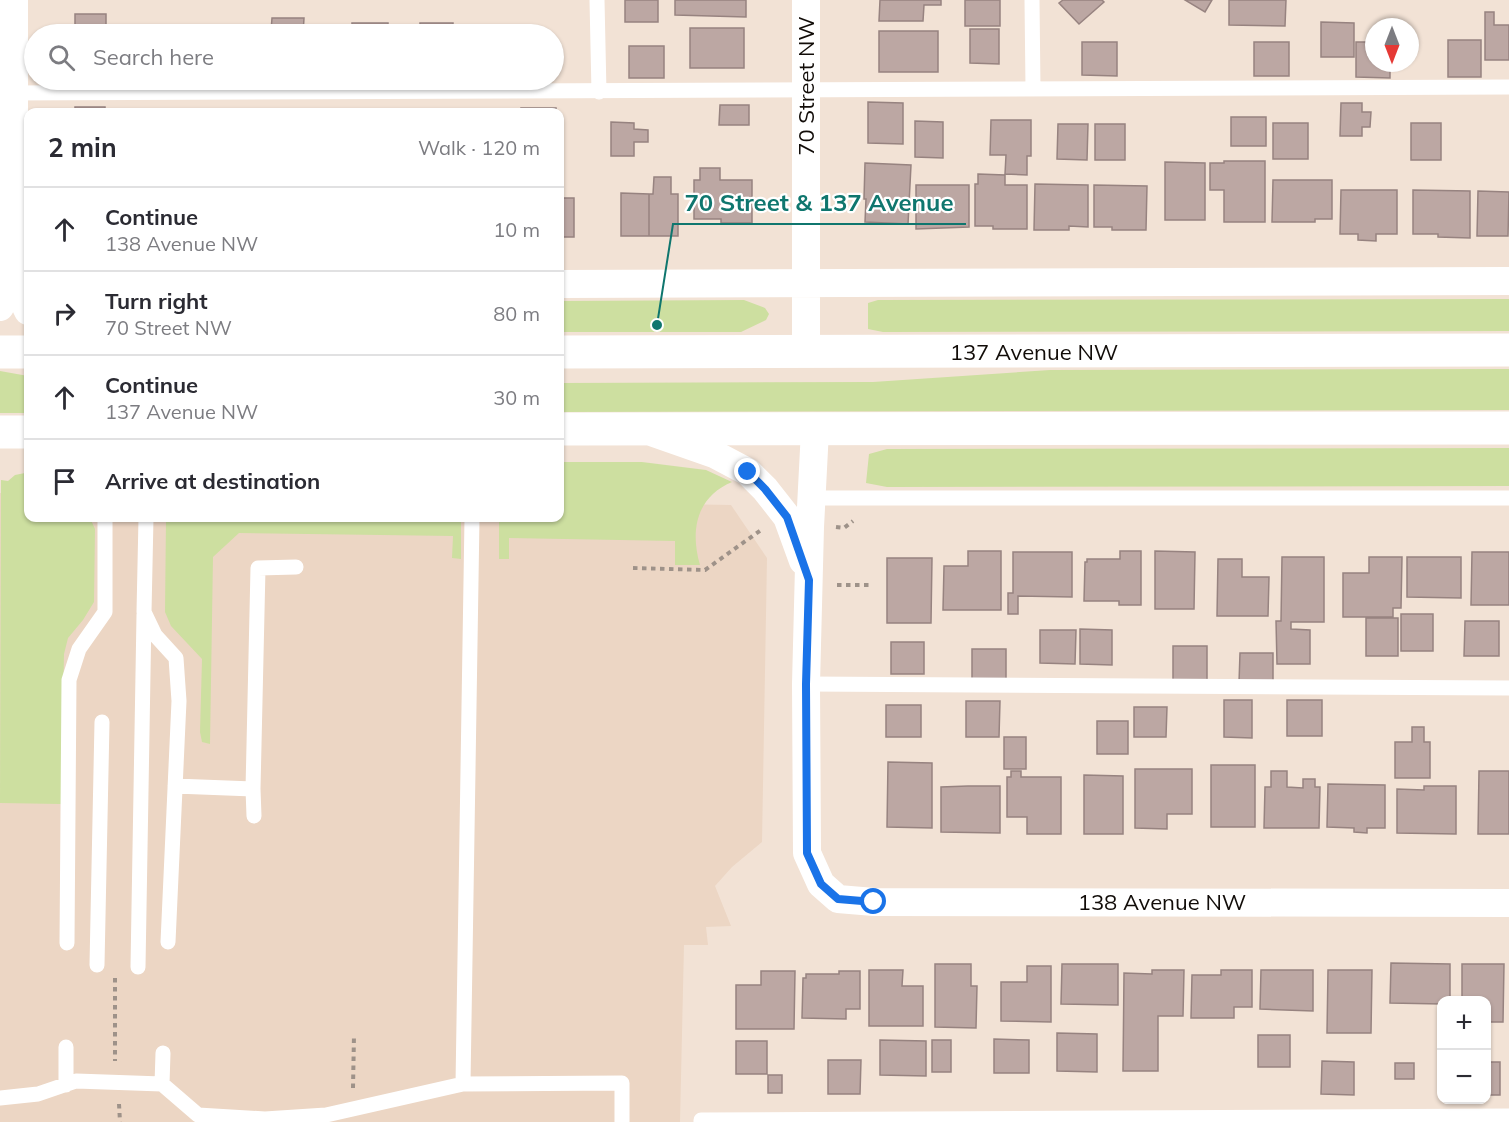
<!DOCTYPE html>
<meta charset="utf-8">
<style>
body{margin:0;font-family:Mulish,sans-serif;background:#f2f2f3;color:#2b2b33}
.controls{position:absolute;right:18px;bottom:18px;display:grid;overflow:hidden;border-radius:12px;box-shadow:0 2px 4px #0004}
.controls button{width:54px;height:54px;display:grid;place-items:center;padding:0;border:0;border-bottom:2px solid #e1e1e2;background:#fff;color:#2b2b33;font:30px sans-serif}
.compass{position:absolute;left:1365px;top:18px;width:54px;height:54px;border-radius:50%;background:#fff;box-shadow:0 2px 4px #0004;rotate:180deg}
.stop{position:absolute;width:18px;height:18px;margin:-14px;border:4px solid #1a73e8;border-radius:50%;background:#fff}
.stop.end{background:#1a73e8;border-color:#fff;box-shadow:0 2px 6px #0008}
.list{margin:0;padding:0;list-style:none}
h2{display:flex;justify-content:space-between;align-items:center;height:78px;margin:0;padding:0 24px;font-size:26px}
h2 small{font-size:20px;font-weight:400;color:#7c7c81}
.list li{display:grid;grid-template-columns:39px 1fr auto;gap:18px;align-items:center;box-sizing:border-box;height:84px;padding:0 24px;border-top:2px solid #e1e1e2}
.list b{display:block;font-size:22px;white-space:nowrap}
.list p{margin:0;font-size:20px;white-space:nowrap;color:#7c7c81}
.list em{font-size:20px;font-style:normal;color:#7c7c81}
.icon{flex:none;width:33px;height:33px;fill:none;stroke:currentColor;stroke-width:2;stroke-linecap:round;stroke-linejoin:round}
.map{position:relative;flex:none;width:1509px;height:1122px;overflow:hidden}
.search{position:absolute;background:#fff;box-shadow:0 2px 4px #0004;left:24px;top:24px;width:540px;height:66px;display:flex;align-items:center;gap:15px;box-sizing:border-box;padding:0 21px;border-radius:33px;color:#7c7c81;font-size:22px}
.panel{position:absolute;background:#fff;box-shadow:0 2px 4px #0004;left:24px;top:108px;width:540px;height:414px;border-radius:12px}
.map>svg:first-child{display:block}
.built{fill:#ecd6c4}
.green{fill:#cddfa0}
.building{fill:#bca7a3;stroke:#978380;stroke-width:1.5}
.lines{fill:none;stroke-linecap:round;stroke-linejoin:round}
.path{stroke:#9e9289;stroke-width:4;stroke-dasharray:4.5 4.5;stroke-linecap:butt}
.lane{stroke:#fff;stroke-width:15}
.street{stroke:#fff;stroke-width:28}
.secondary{stroke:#fff;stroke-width:33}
.route{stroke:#1a73e8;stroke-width:8}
.labels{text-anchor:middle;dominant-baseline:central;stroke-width:4.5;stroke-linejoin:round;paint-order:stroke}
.street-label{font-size:22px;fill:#110c08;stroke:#fff}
.leader{fill:none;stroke:#0f766e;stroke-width:2}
.callout-dot{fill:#0f766e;stroke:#fff;stroke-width:2}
.callout-label{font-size:24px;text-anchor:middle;font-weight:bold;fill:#0f766e;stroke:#fff;stroke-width:4.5;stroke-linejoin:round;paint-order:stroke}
</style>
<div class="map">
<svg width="1509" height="1122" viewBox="0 0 1509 1122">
<rect width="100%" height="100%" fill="#f2e2d5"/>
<path class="built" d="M0,493L28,494V518H560V502L731,505L767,558L762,842L732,867L715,886L731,926L706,927L708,945H684L680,1122H0Z"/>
<path class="green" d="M1509,299V331L883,332L868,329V303L878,300Z
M744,300L765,308L769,314L766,320L741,332H560V301Z
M1509,369V410L560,412V383L873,382L1050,370Z
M0,371L28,376V413H0Z
M1509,448V486L887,487L866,483L869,454L887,449Z
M560,462H642L706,470L732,482C696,497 690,531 700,565H675V541L509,538V559H499V518H560Z
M25,473L28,474V518H90L95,529L94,602L83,620L68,638L64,654L61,804L0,803L1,480L8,481L15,475Z
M166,518H461V559L452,558L453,536L239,533L213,557L210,744L202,742L200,732L202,659L171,626L165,612Z"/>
<path class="building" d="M625,0H658V22H625Z
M675,0H746V17L675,15Z
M880,0H941V5H924L923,21H879Z
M965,0H1000V26H965Z
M1063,0H1102L1104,2L1079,24L1059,3Z
M1185,0H1212L1205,12Z
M1229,0H1286L1285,26L1229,25Z
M1485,12H1494V25H1509V60H1485Z
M75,14H106V34H75Z
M272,18H304L303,34H263V31H271Z
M1321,22L1354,23V57H1321Z
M352,23H388V34H352Z
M420,23H453V34H420Z
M457,27H479V34H457Z
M690,28H744V68H690Z
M970,29H999V64L970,63Z
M879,31H938V72H879Z
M1448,40H1481V77H1448Z
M1082,42H1117V76L1082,75Z
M1254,42H1289V76H1254Z
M1356,42H1374V63H1390V78L1356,77Z
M629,46H664V78H629Z
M868,102L903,103V144L868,143Z
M1341,103H1362V112H1371L1370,127H1362V136H1340Z
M720,105H749V125H719Z
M75,107H105V112H75Z
M521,108H556V112H521Z
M1231,117H1266V146H1231Z
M991,120H1031V156H1027V175L1005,174L1006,155H990Z
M915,121L943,122V158L915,157Z
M611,122L634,123V129L648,130V142H634V156H611Z
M1273,123H1308V159H1273Z
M1411,123H1441V160H1411Z
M1058,124H1088L1087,160L1057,159Z
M1095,124H1125V160H1095Z
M1224,161H1265V222H1224V190H1210V163H1224Z
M1165,162L1205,163V220H1165Z
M865,163L911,165L908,224L865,222L866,199H864Z
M700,168H720V180H752V223H721V219H694V180H700Z
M978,174L1005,175V185H1027V229H993V226H975V184H978Z
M654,177H671V194H678V236H649V194H653Z
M1273,180H1332V219H1315V222H1272Z
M1035,184L1088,185V227L1069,226V230H1034Z
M916,185H969V227L916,229Z
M1094,185L1147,186L1146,230H1112V227H1094Z
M1341,190H1397V234H1376V241L1358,240V234H1340Z
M1413,190L1470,191V238L1438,237V234H1413Z
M1478,191L1509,192L1508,236H1477Z
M621,193L649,194V236H621Z
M560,198H574V237H560Z
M968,551H1001V610H943L944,566H968Z
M1120,551H1141V605H1119V601H1084L1085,562H1087V559H1120Z
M1155,551L1195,552L1194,609H1155Z
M1013,552H1072V597L1018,596V614H1008V593H1013Z
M1472,552H1509V605H1471Z
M1282,557H1324V622H1291V629L1310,630V664H1277L1276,621H1281Z
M1369,557H1402L1401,608H1393V617H1343V573H1369Z
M1407,557H1461V598L1407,597Z
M887,558H932L931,623H887Z
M1218,559H1242V577H1269L1268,616H1217Z
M1401,614H1433V651H1401Z
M1366,618H1398V656H1366Z
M1465,621H1499V656H1464Z
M1080,629L1112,630V665L1080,664Z
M1040,630H1076L1075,664L1040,663Z
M891,642H924V674H891Z
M1173,646H1207V682H1173Z
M972,649H1006V683H972Z
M1240,653H1273V683H1239Z
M1224,700H1252V738L1224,737Z
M1287,700H1322V736H1287Z
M966,701H1000L999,737H966Z
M886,705H921V737H886Z
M1134,707H1167L1166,737H1134Z
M1097,721H1128V754H1097Z
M1412,727H1424V742H1430V778H1395V742H1412Z
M1004,737H1026V769H1004Z
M888,762L932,763V828L887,827Z
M1211,765H1255V827H1211Z
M1135,769H1192V814H1167V829L1135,828Z
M1011,771H1021V777H1061V834H1027V817H1007V777H1011Z
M1271,771H1287V787L1303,788V779H1315V787H1320L1319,828H1264L1265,787H1271Z
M1479,771H1509V834H1478Z
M1084,775L1123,776V834H1084Z
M1328,784L1385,785V828H1367V833L1354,832V828L1327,827Z
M968,786H1000V833L941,832V787Z
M1424,786H1456V834L1397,833V789L1424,790Z
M1391,963L1450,964V1000H1442V1004L1390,1003Z
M935,964H971V986H977L976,1028L935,1027Z
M1062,964H1118V1005L1061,1004Z
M1462,964H1504L1503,1022H1486V1000H1462Z
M1027,966H1051V1022L1001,1021V982H1027Z
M869,970H903L902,986H923V1026H869Z
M1152,970H1184L1183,1016H1158V1071H1123L1124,973L1152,974Z
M1221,970H1252V1007H1234V1018H1191L1192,975H1221Z
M1261,970H1313V1011L1260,1009Z
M1328,970H1372L1371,1033H1327Z
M761,971H795L794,1029H736V985H761Z
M839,971H860V1009H846V1019L802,1018L803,978H806V974H839Z
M1057,1033L1097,1034V1072L1057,1071Z
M1258,1035H1290V1067H1258Z
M994,1039L1029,1040V1073H994Z
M880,1040L926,1041V1076L880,1075Z
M932,1040H951V1072H932Z
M736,1041H767V1074H736Z
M828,1060H861L860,1094H828Z
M1322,1061L1354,1062V1095L1321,1094Z
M1486,1062H1500V1095H1486Z
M1395,1063H1414V1079H1395Z
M768,1075H782V1093H768Z"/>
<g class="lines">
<path class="path" d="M836,527L844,528L853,521
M633,568L705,570L761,530
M837,585H869
M115,978V1061
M353,1088L354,1035
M119,1104L120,1122"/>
<path class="lane" d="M597,0L599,92
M1032,0L1033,88
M9,93L1509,87
M812,498H1509
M146,518L144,612L155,635L176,658L179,701L168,942
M806,684L1509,688
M175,786L253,789L258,568L296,567
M253,789L254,816
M67,943L69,680L79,649L105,612V518
M97,965L102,722
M138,967L144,615
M162,1084L163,1053
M463,1084L622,1083V1122
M66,1085V1047
M0,1098L38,1094L76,1081L162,1084L198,1115L265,1119L326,1115L463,1084L472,518
M701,1122V1120L1509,1116"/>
<path class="street" d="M14,0V282L28,311
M806,0V352
M560,284L1509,281
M0,307L14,282
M815,430L810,527L806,684L807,853L821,884L838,899L874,902L1509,903
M654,433L714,454L748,472L765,489L787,517L803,561"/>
<path class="secondary" d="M0,352H28
M560,352L1509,350
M560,429L1509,428
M0,432H28"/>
</g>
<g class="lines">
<path class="route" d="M748,472L765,489L787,517L809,580L806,684L807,853L821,884L838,899L874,902"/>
</g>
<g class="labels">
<g class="street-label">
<text transform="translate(806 86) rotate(-90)">70 Street NW</text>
<text x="1034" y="352">137 Avenue NW</text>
<text x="1162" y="902">138 Avenue NW</text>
</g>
</g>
<path class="leader" d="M657 325L673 224H966"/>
<circle class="callout-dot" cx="657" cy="325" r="6"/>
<g class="callout-label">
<text x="819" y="211">70 Street &amp; 137 Avenue</text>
</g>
</svg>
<div class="controls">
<button>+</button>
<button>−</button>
</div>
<svg class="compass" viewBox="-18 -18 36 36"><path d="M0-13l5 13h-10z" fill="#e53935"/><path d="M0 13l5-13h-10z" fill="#7c7c81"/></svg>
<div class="stop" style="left:874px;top:902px"></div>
<div class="stop end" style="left:748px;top:472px"></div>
<div class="search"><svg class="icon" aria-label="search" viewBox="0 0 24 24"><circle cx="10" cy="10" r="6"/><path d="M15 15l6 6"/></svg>Search here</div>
<section class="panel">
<h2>2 min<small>Walk · 120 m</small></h2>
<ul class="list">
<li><svg class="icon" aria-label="ahead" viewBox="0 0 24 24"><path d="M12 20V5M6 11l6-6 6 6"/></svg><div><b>Continue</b><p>138 Avenue NW</p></div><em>10 m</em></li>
<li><svg class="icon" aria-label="right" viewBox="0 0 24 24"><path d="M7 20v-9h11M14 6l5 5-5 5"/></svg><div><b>Turn right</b><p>70 Street NW</p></div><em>80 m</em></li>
<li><svg class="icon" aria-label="ahead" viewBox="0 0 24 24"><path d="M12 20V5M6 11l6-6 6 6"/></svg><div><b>Continue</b><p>137 Avenue NW</p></div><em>30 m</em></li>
<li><svg class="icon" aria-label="arrive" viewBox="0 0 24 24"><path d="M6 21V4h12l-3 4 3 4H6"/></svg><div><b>Arrive at destination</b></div></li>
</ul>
</section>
</div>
